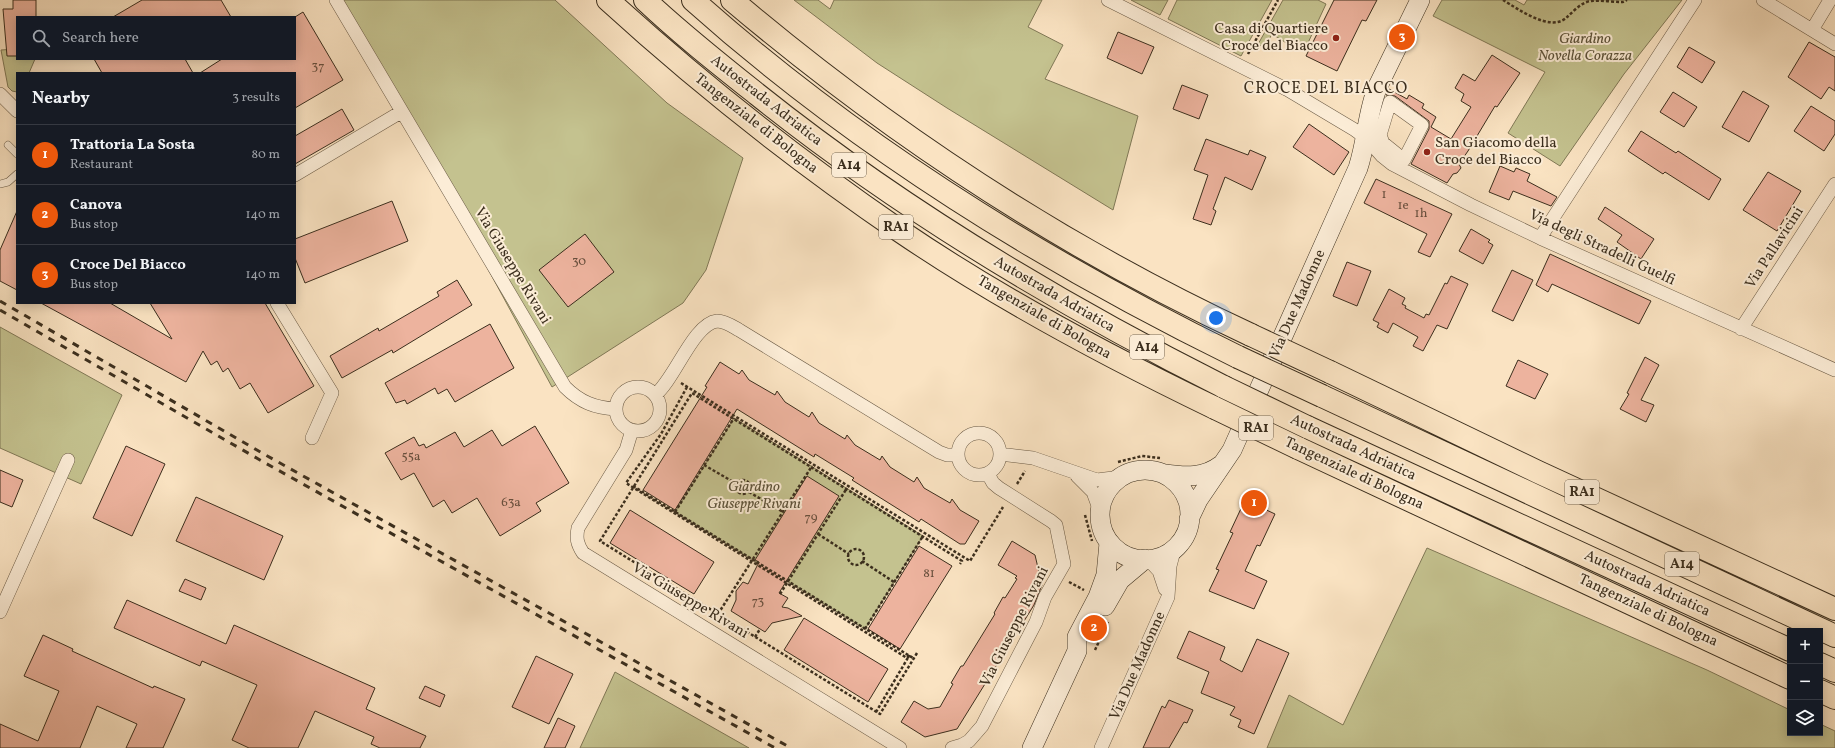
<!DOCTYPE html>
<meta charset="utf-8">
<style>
body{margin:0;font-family:Vollkorn,serif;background:#20242c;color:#f1f3f6}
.controls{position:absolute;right:12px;bottom:12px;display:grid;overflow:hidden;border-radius:0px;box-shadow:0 2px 10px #0003}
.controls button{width:36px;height:36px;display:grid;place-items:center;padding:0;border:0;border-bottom:1px solid #363941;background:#171b24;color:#f1f3f6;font:20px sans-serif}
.you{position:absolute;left:1216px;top:318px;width:14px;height:14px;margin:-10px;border:3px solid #fff;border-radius:50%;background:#1a73e8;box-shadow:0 0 0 6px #1a73e833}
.badge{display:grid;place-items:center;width:26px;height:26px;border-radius:50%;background:#ea580c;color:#fff;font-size:13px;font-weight:700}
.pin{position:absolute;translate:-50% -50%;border:2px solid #fff;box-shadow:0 1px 4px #0006}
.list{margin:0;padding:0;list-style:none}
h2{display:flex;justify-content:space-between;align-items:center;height:52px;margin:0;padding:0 16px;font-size:17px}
h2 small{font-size:13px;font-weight:400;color:#9ea1a6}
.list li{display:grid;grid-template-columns:26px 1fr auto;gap:12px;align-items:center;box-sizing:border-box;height:60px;padding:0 16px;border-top:1px solid #363941}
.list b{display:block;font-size:15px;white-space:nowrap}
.list p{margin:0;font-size:13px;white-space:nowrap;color:#9ea1a6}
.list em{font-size:13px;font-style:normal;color:#9ea1a6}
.icon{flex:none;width:22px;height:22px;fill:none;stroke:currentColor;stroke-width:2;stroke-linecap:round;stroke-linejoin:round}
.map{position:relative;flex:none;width:1835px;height:748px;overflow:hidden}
.search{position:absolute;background:#171b24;box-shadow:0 2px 10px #0003;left:16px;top:16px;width:280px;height:44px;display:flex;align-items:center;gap:10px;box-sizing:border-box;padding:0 14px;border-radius:0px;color:#9ea1a6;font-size:15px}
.panel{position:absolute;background:#171b24;box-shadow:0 2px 10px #0003;left:16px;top:72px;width:280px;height:232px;border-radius:0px}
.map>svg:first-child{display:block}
.green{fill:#c4c28f;stroke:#807856}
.building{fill:#edb39e;stroke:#3b2e1d}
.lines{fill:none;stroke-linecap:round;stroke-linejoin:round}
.lane-casing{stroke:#6b5b46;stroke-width:8}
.street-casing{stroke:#6b5b46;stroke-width:14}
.secondary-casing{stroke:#3b2e1d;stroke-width:20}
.highway-casing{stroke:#3b2e1d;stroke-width:24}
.path{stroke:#3b2e1d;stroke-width:2.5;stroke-dasharray:3 2;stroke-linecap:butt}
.lane{stroke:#fcedd7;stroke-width:7}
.street{stroke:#fcedd7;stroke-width:13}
.secondary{stroke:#fcedd7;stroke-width:19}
.highway{stroke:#fae3c2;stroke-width:22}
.rail{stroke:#3b2e1d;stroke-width:3;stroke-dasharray:7 7;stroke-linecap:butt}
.highway-bridge-casing{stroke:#3b2e1d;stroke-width:24;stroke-linecap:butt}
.highway-bridge{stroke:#fae3c2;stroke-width:22}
.poi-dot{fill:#8f2418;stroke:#fcedd7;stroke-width:1.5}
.labels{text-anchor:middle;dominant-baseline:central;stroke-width:4;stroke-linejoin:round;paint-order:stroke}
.number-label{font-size:13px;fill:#684f3d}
.shield{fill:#fcedd7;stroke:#756755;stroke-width:1}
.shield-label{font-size:14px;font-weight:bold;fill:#3b2e1d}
.poi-label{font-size:15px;fill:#3b2e1d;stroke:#fcedd7;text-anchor:end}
.park-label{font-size:15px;font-style:italic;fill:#5d533a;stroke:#fcedd7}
.street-label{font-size:15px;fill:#3b2e1d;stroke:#fcedd7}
.neighbourhood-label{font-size:16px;letter-spacing:1px;fill:#3b2e1d;stroke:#fcedd7}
</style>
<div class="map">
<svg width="1835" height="748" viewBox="0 0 1835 748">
<rect width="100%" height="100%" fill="#fae3c2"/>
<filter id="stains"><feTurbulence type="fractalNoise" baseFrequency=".005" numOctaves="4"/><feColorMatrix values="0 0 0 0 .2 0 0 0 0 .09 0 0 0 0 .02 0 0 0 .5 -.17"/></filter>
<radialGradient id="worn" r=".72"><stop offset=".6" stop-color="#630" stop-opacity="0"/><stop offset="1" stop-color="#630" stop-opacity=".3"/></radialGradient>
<path class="green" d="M342,0H555L667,103L743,158L706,270L683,303L552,387Z
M794,0H818L830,9L834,0H1042L1028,27L1063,45L1045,79L1138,116L1113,210L947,108L877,63Z
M1131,0H1168L1160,15Z
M1177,0H1272L1241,56L1168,19Z
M1283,0H1318L1326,4L1307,45L1293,47L1272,34L1266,45L1257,46Z
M1442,0H1515L1524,5L1527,0H1682L1624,74L1560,166L1508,133L1545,72L1433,16Z
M17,49V59H35L29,73H17V92L12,91L8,87L1,50Z
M0,327L122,395L81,484L0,448Z
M734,418L923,536L865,629L675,512Z
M1427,548L1707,670L1790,710V733H1820V724L1835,731V748H1267L1289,695L1343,725Z
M615,672L749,748H580Z"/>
<path class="building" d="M13,0H36V17H17V56H7L3,9H13Z
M142,0H221L231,17H113Z
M1334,0H1377L1366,21L1362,20L1337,71L1306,56Z
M303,12L343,80L295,108V73H200L222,59H295V17Z
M1118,32L1154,47L1142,74L1107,58Z
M1809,42L1835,57V91L1829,87L1821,99L1788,77Z
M1689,47L1715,62L1702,83L1677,67Z
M1492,55L1520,73L1497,107L1495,106L1468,151L1459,164L1461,168L1457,173L1453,174L1447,183L1411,164L1429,129V121L1395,96L1386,95L1389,89L1407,99L1409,95L1424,104L1422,108L1436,117L1431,127L1451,139L1471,107L1461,101L1464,94L1455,88L1463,74L1475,81Z
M94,59H185L193,73H102Z
M1182,85L1208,95L1199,119L1173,109Z
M1743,91L1769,106L1749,142L1722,127Z
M1673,92L1697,107L1684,127L1660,112Z
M1811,106L1835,121V134L1824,151L1794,131Z
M342,109L354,130L295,164V136Z
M1309,124L1349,152L1334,175L1293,147Z
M1641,131L1676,153L1678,151L1721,179L1709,200L1665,172L1663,174L1628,151Z
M1206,139L1248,155L1250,150L1266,157L1252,190L1225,177L1213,209L1216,211L1211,225L1193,219L1208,175L1194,170Z
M1500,166L1514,172L1516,168L1530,174L1527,181L1557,197L1551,206L1513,191L1509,200L1489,192Z
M1768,172L1801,191L1777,231L1743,210Z
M1376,179L1452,214L1430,257L1418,252L1427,234L1364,203Z
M392,201L408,241L305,283L295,258V239Z
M1605,207L1654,239L1641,259L1617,242L1622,235L1598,219Z
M17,211V290L0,281V250Z
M1471,229L1490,240L1488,242L1493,245L1483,264L1459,251Z
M585,234L614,272L568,307L539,270Z
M1550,254L1651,301L1639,324L1552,284L1548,292L1536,285Z
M1347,262L1371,271L1357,306L1333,296Z
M1512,270L1533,280L1513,321L1492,311Z
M1451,276L1468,284L1447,329L1437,325L1423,351L1413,346L1418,337L1393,323L1388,333L1377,327L1379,323L1373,320L1389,289L1405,298L1402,304L1406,306L1405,308L1424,318L1426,314L1429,315L1445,283L1447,284Z
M457,280L472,305L393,353L392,350L342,378L330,356L378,328L379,331L439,296L437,292Z
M41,303H110L172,339L150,303H265L314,386L268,413L250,383L240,389L228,368L223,372L217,361L211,365L203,351L186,382Z
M490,324L514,368L455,402L447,389L438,394L435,388L407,404L405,400L396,403L385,383Z
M1645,357L1659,365L1641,400L1654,405L1646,422L1620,409L1629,394L1627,393Z
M1518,360L1548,374L1535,399L1506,386Z
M720,362L739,374L742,370L749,380L775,395L777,391L785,402L809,417L812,412L819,423L845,439L847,435L855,445L880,460L882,456L890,467L914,482L917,477L924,488L950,503L952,499L960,510L979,521L965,544H960L921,519L919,522L852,480L854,478L815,454L814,457L737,409L675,510L643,490L707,387L705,386Z
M535,426L569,483L536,503L541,511L500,536L477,498L452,513L444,500L433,507L414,473L401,480L385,453L414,437L419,446L424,444L426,448L455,432L464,447L492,430L502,446Z
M126,446L165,464L132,536L93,518Z
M0,470L23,480L12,507L0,502Z
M807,476L839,496L779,593L788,598L782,607L788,608L802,616L772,623L765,632L731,611L736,600V591L743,582L748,584L759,562L755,560Z
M196,497L283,536L264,580L176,541Z
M1245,500L1275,514L1260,546L1257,545L1245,571L1267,581L1254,609L1209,591L1219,570L1216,569L1233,533L1230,532Z
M630,510L714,562L694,594L610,543Z
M1012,541L1035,555L1042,585L1034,605L957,729L925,737L901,722L914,701L928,709L940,707L953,684L951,683L961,666H963L995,614L994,613L1003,597L1005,598L1017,579L1015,578L1017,576L998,565Z
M919,546L952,566L900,649L868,629Z
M185,579L206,588L201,600L179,591Z
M127,600L226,644L234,625L375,688L366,709L426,736L420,748H380L371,744L374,737L315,711L298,748H249L232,740L257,685L202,661L200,666L114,628Z
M804,618L888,669L868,702L784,650Z
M1189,631L1225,647L1220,660L1242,672L1257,639L1289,653L1254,734L1238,727L1241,720L1230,715L1235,707L1201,693L1209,672L1177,658Z
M43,635L73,649L72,651L153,688L154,686L185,699L163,748H126L137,724L97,706L80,748H0V724L38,741L59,691L24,676Z
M536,656L573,674L549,724L512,707Z
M425,686L445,695L440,707L419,698Z
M1169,700L1193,710L1187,723L1184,722L1169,748H1143L1162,706L1165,708Z
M558,718L575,726L565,748H544Z"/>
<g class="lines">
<g class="lane-casing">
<path id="lane" d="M8,145L17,154
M0,184L8,182L17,174"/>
</g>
<g class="street-casing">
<path id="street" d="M336,0L565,387C580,402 595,408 616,409
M1108,0L1288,90L1355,130L1366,138L1382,156L1392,164L1471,205L1540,238L1835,370
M1763,0L1812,30
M1830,0L1812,30L1835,44
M0,94L17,111
M1390,102L1422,125L1404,160L1383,143L1380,135Z
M295,175L401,112
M1540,238L1695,0
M277,303L332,393L312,438
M1741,329L1835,184
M616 409a22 22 0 1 1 44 0a22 22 0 1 1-44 0Z
M655,395C675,379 693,324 717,321C725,321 732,326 739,330L939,452L947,455H957
M632,430L626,450L578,528C576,538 577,544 583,553L900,748
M958 454a21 21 0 1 1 42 0a21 21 0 1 1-42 0Z
M1000,454L1033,458L1097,480L1121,477
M1077,476L1093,492L1100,511
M1148,559L1159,571L1165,589
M0,612L68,460
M952,748L962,745L969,741L982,726L1036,622L1045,597L1064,564L1056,525L1051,521L999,488L993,483L988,474
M1101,748L1168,597L1170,566L1175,547"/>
</g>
<g class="secondary-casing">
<path id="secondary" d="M1100 515a45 45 0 1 1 90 0a45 45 0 1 1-90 0Z
M1165,474C1186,477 1204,478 1221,465
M1189,519L1198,500L1232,450L1358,168C1367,141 1367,112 1378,86L1420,0
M1105,606L1120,580L1145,559
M1032,748L1077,651V637L1098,597L1106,575L1109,543"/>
</g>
<g class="highway-casing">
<path id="highway" d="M608,0C700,84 798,161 900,231C1000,299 1107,356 1215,408
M645,0C681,34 719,64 758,95C902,210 1059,304 1224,387
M693,0C855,145 1044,262 1238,357
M732,0C889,133 1064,248 1251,335
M1330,372L1538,472L1835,609
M1322,396L1835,636
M1307,427L1790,650
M1298,448L1790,678
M1820,664L1835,671
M1820,691L1835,698"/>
</g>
<path class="path" d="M1503,0C1518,9 1550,32 1566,18C1573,12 1581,2 1591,1C1601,0 1613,2 1623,2L1627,0
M1248,54L1278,0
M681,383L970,561L1003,507
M687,387L661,434L626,483L907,658L909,656L876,712
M1118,462L1142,456L1160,458
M704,465L737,484
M736 487a7 7 0 1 1 14 0a7 7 0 1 1-14 0Z
M1017,484L1025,471
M633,486L913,658
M749,492L783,512
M675,512L734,418
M1085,515L1092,541
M818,534L849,554
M848 557a8 8 0 1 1 16 0a8 8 0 1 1-16 0Z
M862,561L894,582
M1069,582L1084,590
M780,594L847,488
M718,614L812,466
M865,629L923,536
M755,637L760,629
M1095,650L1108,622
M917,653L880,714L600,541L692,393L962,561L960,564"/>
<use href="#lane" class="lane"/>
<use href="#street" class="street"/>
<use href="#secondary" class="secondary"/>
<use href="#highway" class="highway"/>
<path class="rail" d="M0,301L262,453L791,748
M0,310L260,460L775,748"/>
<g class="highway-bridge-casing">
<path id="highway-bridge" d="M1251,335L1330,372
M1238,357L1322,396
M1224,387L1307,427
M1215,408L1298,448"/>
</g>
<use href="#highway-bridge" class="highway-bridge"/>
</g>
<g class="poi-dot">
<circle cx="1336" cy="38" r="4"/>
<circle cx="1427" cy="152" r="4"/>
</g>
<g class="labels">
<g class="number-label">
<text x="318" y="67">37</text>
<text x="1384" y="195">1</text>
<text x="1403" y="206">1e</text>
<text x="1421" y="214">1h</text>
<text x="579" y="262">30</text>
<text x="411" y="457">55a</text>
<text x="511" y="503">63a</text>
<text x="811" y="518">79</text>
<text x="929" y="574">81</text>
<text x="758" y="602">73</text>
</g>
<g class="shield">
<rect x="832" y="153" width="34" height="24" rx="3"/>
<rect x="879" y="215" width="34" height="24" rx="3"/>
<rect x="1130" y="335" width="34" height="24" rx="3"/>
<rect x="1239" y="416" width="34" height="24" rx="3"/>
<rect x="1565" y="480" width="34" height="24" rx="3"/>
<rect x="1665" y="552" width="34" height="24" rx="3"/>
</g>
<g class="shield-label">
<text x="849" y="165">A14</text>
<text x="896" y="227">RA1</text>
<text x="1147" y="347">A14</text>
<text x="1256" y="428">RA1</text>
<text x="1582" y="492">RA1</text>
<text x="1682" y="564">A14</text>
</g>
<g class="poi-label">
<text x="1328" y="29">Casa di Quartiere<tspan x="1328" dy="17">Croce del Biacco</tspan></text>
<text x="1435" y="143" text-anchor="start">San Giacomo della<tspan x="1435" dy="17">Croce del Biacco</tspan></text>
</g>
<g class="park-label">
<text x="1585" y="39">Giardino<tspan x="1585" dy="17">Novella Corazza</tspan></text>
<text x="754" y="487">Giardino<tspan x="754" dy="17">Giuseppe Rivani</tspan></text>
</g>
<g class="street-label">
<text transform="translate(766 101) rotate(38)">Autostrada Adriatica</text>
<text transform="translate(756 124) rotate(38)">Tangenziale di Bologna</text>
<text transform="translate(1602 248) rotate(25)">Via degli Stradelli Guelfi</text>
<text transform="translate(1775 248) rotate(-57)">Via Pallavicini</text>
<text transform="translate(512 266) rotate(59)">Via Giuseppe Rivani</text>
<text transform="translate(1054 295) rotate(30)">Autostrada Adriatica</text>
<text transform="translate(1298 304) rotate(-66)">Via Due Madonne</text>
<text transform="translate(1044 318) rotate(30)">Tangenziale di Bologna</text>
<text transform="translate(1353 448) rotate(25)">Autostrada Adriatica</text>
<text transform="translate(1354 474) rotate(25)">Tangenziale di Bologna</text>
<text transform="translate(1647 584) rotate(25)">Autostrada Adriatica</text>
<text transform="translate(690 601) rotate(31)">Via Giuseppe Rivani</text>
<text transform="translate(1648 611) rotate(25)">Tangenziale di Bologna</text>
<text transform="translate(1015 627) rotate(-63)">Via Giuseppe Rivani</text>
<text transform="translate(1138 666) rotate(-66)">Via Due Madonne</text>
</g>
<g class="neighbourhood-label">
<text x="1326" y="89">CROCE DEL BIACCO</text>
</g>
</g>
<rect width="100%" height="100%" filter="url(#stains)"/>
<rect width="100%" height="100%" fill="url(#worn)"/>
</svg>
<div class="controls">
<button>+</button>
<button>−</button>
<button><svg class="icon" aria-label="layers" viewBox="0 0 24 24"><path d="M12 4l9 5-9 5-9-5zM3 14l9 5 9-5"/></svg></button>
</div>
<div class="you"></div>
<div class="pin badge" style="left:1254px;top:503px">1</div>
<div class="pin badge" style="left:1094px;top:628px">2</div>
<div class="pin badge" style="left:1402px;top:37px">3</div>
<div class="search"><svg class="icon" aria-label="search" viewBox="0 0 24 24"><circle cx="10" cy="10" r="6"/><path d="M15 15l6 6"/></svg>Search here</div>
<section class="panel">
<h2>Nearby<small>3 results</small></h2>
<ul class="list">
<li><span class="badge">1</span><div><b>Trattoria La Sosta</b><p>Restaurant</p></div><em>80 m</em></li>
<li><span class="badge">2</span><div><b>Canova</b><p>Bus stop</p></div><em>140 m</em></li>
<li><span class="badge">3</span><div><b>Croce Del Biacco</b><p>Bus stop</p></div><em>140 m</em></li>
</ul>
</section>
</div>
